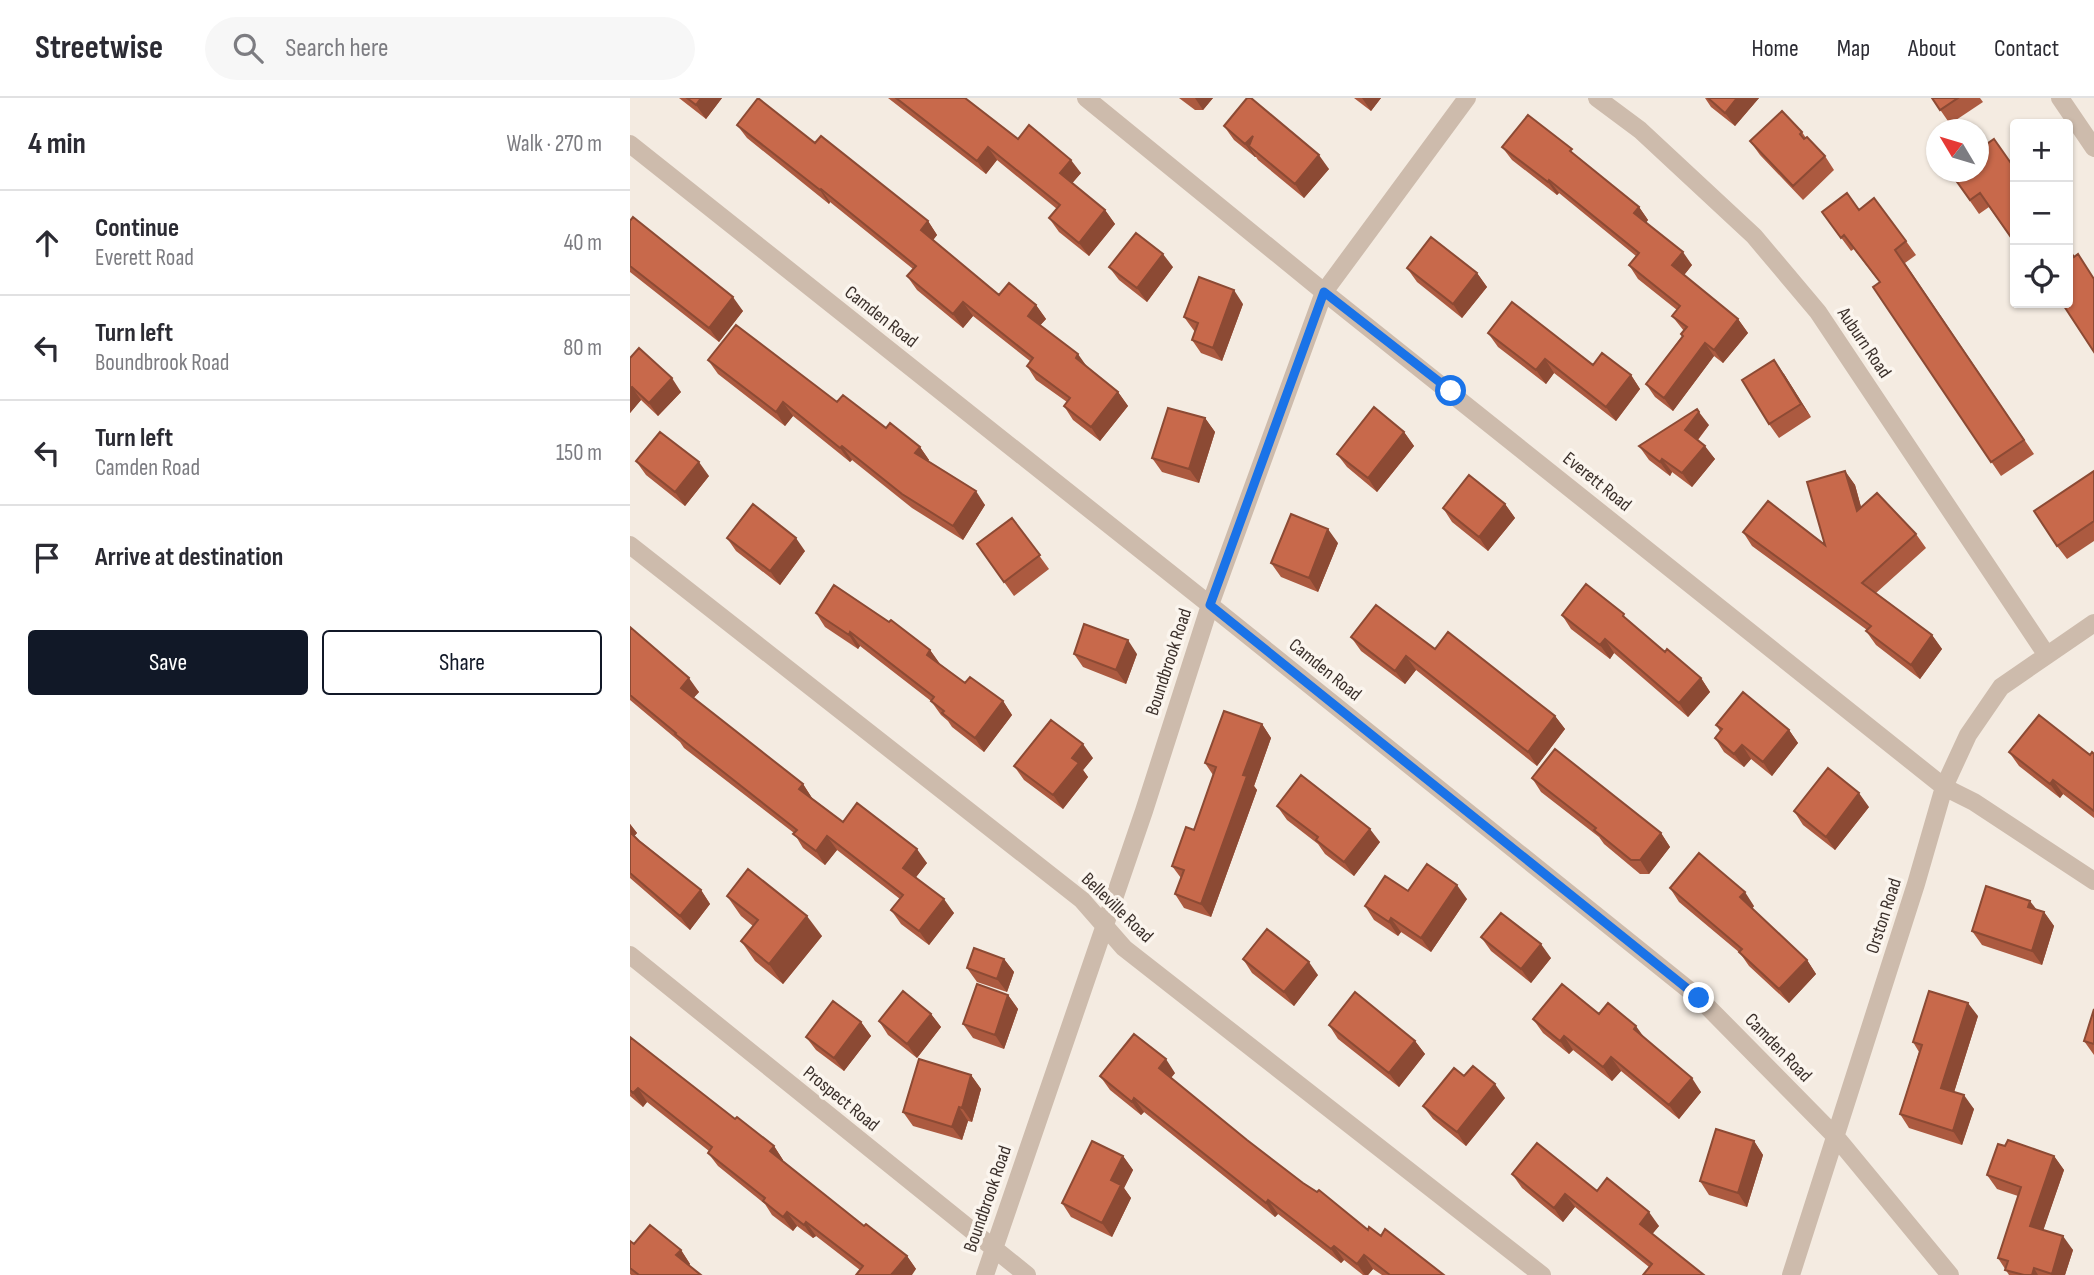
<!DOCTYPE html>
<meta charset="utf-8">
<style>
body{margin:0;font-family:"Sofia Sans Condensed",sans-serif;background:#f7f7f7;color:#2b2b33}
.controls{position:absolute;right:21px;top:21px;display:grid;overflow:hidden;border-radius:7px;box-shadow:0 2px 5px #0004}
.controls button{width:63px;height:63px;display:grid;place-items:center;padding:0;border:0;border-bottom:2px solid #e1e1e2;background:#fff;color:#2b2b33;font:35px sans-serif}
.compass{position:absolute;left:1296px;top:21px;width:63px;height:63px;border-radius:50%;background:#fff;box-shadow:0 2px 5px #0004;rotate:308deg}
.stop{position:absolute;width:21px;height:21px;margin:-16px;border:5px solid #1a73e8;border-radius:50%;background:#fff}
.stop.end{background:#1a73e8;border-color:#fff;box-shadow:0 2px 7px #0008}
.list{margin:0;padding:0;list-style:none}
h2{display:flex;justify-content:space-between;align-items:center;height:91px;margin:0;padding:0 28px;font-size:30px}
h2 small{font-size:23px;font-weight:400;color:#7c7c81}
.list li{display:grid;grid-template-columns:46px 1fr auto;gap:21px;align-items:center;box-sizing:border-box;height:105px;padding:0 28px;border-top:2px solid #e1e1e2}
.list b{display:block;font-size:26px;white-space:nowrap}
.list p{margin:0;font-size:23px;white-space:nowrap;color:#7c7c81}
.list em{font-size:23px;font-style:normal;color:#7c7c81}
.actions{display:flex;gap:14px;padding:21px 28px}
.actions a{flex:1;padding:16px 0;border:2px solid #111827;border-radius:7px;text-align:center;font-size:24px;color:#111827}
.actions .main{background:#111827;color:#fff}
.icon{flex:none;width:38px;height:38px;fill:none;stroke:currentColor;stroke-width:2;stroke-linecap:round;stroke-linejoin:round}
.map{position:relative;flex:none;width:1464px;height:1177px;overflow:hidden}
header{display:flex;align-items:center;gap:42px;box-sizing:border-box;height:98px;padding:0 35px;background:#fff;border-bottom:2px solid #e1e1e2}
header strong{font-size:33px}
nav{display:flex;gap:38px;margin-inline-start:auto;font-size:24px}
.search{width:490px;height:63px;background:#f7f7f7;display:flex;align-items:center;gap:18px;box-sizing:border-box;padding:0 24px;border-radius:38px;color:#7c7c81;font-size:26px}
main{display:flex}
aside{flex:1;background:#fff}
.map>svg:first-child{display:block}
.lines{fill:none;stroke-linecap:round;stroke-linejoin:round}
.street{stroke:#cdbbac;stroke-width:18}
.wall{fill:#ac5a40}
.shaded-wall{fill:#8c4a34}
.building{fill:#c8694b;stroke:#8c4a34;stroke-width:2}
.route{stroke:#1a73e8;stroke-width:9}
.labels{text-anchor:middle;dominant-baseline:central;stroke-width:7;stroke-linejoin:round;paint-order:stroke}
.street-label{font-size:19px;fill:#3b302b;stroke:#fbf5ee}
</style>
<header>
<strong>Streetwise</strong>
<div class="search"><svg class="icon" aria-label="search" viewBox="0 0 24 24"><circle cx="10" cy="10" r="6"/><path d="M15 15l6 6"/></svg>Search here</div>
<nav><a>Home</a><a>Map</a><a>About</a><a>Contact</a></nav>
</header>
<main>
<aside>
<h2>4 min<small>Walk · 270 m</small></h2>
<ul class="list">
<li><svg class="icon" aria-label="ahead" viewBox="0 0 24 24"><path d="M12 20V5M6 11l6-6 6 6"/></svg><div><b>Continue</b><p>Everett Road</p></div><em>40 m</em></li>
<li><svg class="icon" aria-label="left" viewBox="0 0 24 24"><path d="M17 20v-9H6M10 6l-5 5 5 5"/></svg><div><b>Turn left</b><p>Boundbrook Road</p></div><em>80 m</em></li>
<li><svg class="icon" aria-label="left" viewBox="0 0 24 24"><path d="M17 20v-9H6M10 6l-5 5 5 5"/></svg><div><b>Turn left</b><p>Camden Road</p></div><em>150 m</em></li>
<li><svg class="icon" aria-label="arrive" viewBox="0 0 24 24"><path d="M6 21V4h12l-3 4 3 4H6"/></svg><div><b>Arrive at destination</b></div></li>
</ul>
<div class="actions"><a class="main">Save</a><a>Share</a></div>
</aside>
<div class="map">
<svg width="1464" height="1177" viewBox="0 0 1464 1177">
<rect width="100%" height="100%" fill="#f4ebe1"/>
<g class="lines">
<path class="street" d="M456,0L694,194L1314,689L1344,704L1464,783
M967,0L1010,32L1124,138L1188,214L1416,556
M1430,0L1464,50
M0,46L580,507L1069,900L1206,1039L1320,1177
M0,447L452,802L494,850L912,1177
M0,857L397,1177
M355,1177L514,713L580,507L694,194L837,0
M1161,1177L1286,786L1314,689L1338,637L1371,589L1464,525"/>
</g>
<path class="wall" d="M49,0H92L76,21Z
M258,0H335L388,41L451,75L442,85L475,112L485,126L459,158L429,134L419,120L427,111L367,62L356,76Z
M549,0H583L573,12H565Z
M724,0H751L741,13Z
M1075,0H1129L1105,28L1081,9Z
M1302,0H1350L1353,4L1320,26Z
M107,27L185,45L298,123L307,137L303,142L369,197L406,207L416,221L410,227L457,269L488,294L498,308L470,343L443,322L434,308L437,304L406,282L397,268L400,263L343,218L333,230L287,192L277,178L283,171L200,104L199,106L117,40Z
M594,28L699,71L674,100L628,62L626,59H625L604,42Z
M1172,34L1176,40L1195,58L1204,72L1173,102L1130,57L1120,43Z
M1364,41L1385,71V145L1359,109L1349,116L1320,74Z
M872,49L948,60L1009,109L1018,122L1016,124L1062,167L1054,177L1108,221L1118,235L1093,265L1084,258L1043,313L1025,299L1016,286L1052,238L1051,236L1054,233L1042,218L1047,212L1008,181L999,167L1006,158L929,95L927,97L882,62Z
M1229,112L1276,143L1286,157L1275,165L1404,356L1371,378L1243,189L1250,185L1224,151L1221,153L1192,114Z
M0,123L113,213L89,244L0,174Z
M479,169H543L517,204L489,182Z
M777,170L847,175L857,189L832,220L787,184Z
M613,206L592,263L571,255L562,242L565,234L554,219Z
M858,235L1001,277L1010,291L986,323L924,275L916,286L868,249Z
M0,260L51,294L28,318L11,302L0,315Z
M78,262L207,304L290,349L299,362L298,363L355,407L333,442L282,410L222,362L220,364L163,318L155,328L88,276Z
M1154,276L1181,319L1149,340L1139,326Z
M575,320L585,334L569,385L532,374L522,360Z
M1079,327L1068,342L1085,361L1062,389L1042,374L1040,378L1019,362L1009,348Z
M774,334L784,348L747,394L717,369L707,356Z
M6,363L79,378L55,408L16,377Z
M1215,373L1225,387L1231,409L1286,436L1296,450L1246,495L1302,537L1312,551L1290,581L1246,547L1236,533L1237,532L1122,448L1113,434L1195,447Z
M1464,373V443L1437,461L1427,448Z
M875,406L885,420L858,453L822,424L813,410Z
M382,420L419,471L384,498L347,446Z
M97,440L175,453L150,487L106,453Z
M708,445L688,494L651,479L641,465Z
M186,515L300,552L310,566L335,585L373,603L382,617L354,654L322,629L318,623L311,617L301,603L230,548L228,551L195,529Z
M932,517L999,523L1035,554L1071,580L1080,594L1058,619L984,555L980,561L941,531Z
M0,529L69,594L63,600L173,686L182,700L213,724L297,765L286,779L324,815L299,847L271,826L261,812L270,801L207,752L195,767L173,750L164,735L54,650L50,644L0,602Z
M721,539L805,551L925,618L935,631L907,668L786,572L775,586L731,553Z
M444,556H507L496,586L453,569Z
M632,626L641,640L624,688L627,692L581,819L554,810L545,796L551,780L542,768L564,732L583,677L575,665Z
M1086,627L1159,632L1168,645L1142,678L1121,661L1114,669L1094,654L1085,640L1090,633Z
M1379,654L1460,657L1464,656V720L1433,696L1430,700L1389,668Z
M463,660L453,672L458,679L433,711L394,682L384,668Z
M902,680L1031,735L1040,749L1019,776H1010L974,746L969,739L911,694Z
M647,708L750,744L724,778L695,756L688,746L657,722Z
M1239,709L1205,752L1173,727L1164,713Z
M0,726L7,735L4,738L71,792L80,806L60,832L0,780Z
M1040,790L1124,808L1122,811L1177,862L1186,876L1159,905L1119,868L1110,855L1049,804Z
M778,793L837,801L801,854L771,834L768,838L744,822L735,808Z
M97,798L192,838L153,886L125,863L111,843L123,828L111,818Z
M1407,812L1414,814L1424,828L1412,867L1352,847L1342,833Z
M851,839L921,860L901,885L861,853Z
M374,861L384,874L377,894L347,884L337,870Z
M613,861L688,877L664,908L622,875Z
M378,897L388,911L374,951L343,940L333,926Z
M1464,911V957L1454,943Z
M301,916L311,929L287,960L258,937L249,923Z
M969,916L1014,940L1071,994L1049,1021L991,973L982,983L943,952L939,956L913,935L903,921Z
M1348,918L1324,994L1344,1011L1332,1047L1279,1030L1270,1016L1289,954L1283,944Z
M231,924L241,938L214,973L186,952L176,939Z
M699,927L785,943L795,956L769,989L708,941Z
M0,939L105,1021L144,1048L153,1062V1063L234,1128L277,1158L286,1171L230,1172L186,1138L183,1140L167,1128L163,1133L142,1117L135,1106L88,1068L78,1055L79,1053L17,1004L13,1009L0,998Z
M545,975L541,980L617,1042L673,1085L738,1132L751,1138L814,1177H752L743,1171L738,1177H733L714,1162L711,1165L648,1116L645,1119L514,1014L511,1017L480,992L470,978Z
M341,977L351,991L342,1024L338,1023L332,1042L283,1028L273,1014Z
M834,978L875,1000L836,1048L803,1021L793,1008Z
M1124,1043L1133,1057L1117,1109L1079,1097L1070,1083Z
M1375,1048L1424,1058L1434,1072L1413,1132L1443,1152L1435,1177H1379L1368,1160L1388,1098L1367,1091L1357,1077Z
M493,1058L503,1072L494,1090L501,1100L482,1139L441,1119L432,1105Z
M882,1076L967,1093L1029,1128L1022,1136L1074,1177L1019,1169L945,1109L933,1124L892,1090Z
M0,1143L4,1146L51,1152L60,1166L59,1167L71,1177H1L0,1176Z"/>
<path class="shaded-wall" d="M71,0H92L76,21L66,7Z
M565,0H583L573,12Z
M732,0H751L741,13Z
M1107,0H1129L1105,28L1095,15Z
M623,38L619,48L626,59H625L615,46Z
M358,49L367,62L356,76L347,63Z
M689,57L699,71L674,100L665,86Z
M441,62L451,75L439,89L430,75Z
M919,82L929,95L927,97L918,84Z
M191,91L200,104L199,106L190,92Z
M1009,109L1018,122L1014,128L1004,115Z
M475,112L485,126L459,158L449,145Z
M298,123L307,137L300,146L291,132Z
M1053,154L1062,167L1051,181L1042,167Z
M533,156L543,169L517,204L507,190Z
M847,175L857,189L832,220L823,206Z
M604,192L613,206L592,263L583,250Z
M103,199L113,213L89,244L79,230Z
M333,204L343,218L333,230L323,216Z
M406,207L416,221L407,231L398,218Z
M1108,221L1118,235L1093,265L1084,252Z
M1075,245L1084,258L1043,313L1034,300Z
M448,256L458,270L446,260Z
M915,261L924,275L916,286L906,272Z
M1144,262L1154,276L1181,319L1171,306Z
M1001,277L1010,291L986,323L976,309Z
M42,280L51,294L28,318L19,305Z
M2,289L11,302L0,315V290Z
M488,294L498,308L470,343L461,329Z
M153,304L163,318L155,328L146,314Z
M1069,314L1079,327L1064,346L1055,332Z
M575,320L585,334L569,385L559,371Z
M774,334L784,348L747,394L738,380Z
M212,348L222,362L220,364L210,350Z
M1075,348L1085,361L1062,389L1052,375Z
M290,349L299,362L294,368L285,355Z
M1032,361L1042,374L1040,378L1030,364Z
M69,364L79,378L55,408L45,394Z
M1215,373L1225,387L1236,427L1227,413Z
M346,393L355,407L333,442L323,428Z
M875,406L885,420L858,453L849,439Z
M698,431L708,445L688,494L679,480Z
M166,440L175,453L150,487L140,473Z
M220,534L230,548L228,551L219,537Z
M1302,537L1312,551L1290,581L1281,567Z
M975,541L984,555L980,561L970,547Z
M498,542L507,556L496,586L486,572Z
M300,552L310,566L297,557Z
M776,558L786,572L775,586L765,573Z
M59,580L69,594L60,604L51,590Z
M1071,580L1080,594L1058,619L1049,605Z
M373,603L382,617L354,654L345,640Z
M925,618L935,631L907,668L898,654Z
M632,626L641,640L624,688L627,692L581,819L571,806L613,677Z
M1159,632L1168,645L1142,678L1133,664Z
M453,646L463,660L453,672L458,679L433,711L423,697L442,660Z
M1112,647L1121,661L1114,669L1104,656Z
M1423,682L1433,696L1430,700L1420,686Z
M173,686L182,700L179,704L169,691Z
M1229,695L1239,709L1205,752L1196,739Z
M0,726L7,735L2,741L0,737Z
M740,731L750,744L724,778L714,764Z
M1031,735L1040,749L1019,776L1010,762Z
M197,738L207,752L195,767L186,753Z
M287,751L297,765L283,783L273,770Z
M827,787L837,801L801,854L791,840Z
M71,792L80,806L60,832L50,818Z
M1115,794L1124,808L1120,813L1110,799Z
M314,801L324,815L299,847L289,833Z
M1400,803L1410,816L1398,809Z
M1414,814L1424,828L1412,867L1402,853Z
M177,818L192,838L153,886L139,866Z
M761,820L771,834L768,838L759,824Z
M911,846L921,860L901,885L891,871Z
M374,861L384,874L377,894L367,881Z
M1177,862L1186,876L1159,905L1149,891Z
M679,864L688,877L664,908L654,894Z
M378,897L388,911L374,951L365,937Z
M1338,905L1348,918L1321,1004L1311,990Z
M301,916L311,929L287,960L277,946Z
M231,924L241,938L214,973L204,960Z
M1006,928L1016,942L1004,931Z
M934,938L943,952L939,956L930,943Z
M785,943L795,956L769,989L759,975Z
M981,959L991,973L982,983L973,969Z
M536,961L545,975L538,983L529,970Z
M341,977L351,991L342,1024L332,1010Z
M1062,980L1071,994L1049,1021L1039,1007Z
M865,986L875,1000L836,1048L827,1034Z
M8,990L17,1004L13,1009L3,995Z
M1334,997L1344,1011L1332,1047L1323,1033Z
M504,1000L514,1014L511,1017L502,1004Z
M329,1009L338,1023L332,1042L322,1029Z
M1124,1043L1133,1057L1117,1109L1108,1095Z
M144,1048L153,1062L150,1067L140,1053Z
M493,1058L503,1072L494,1090L501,1100L482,1139L472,1125L481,1082Z
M1424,1058L1434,1072L1410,1142L1400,1128Z
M935,1096L945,1109L933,1124L924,1110Z
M638,1102L648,1116L645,1119L636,1105Z
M157,1114L167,1128L163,1133L153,1119Z
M1019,1114L1029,1128L1019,1140L1010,1126Z
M176,1124L186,1138L183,1140L174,1127Z
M1433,1138L1443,1152L1435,1177H1423L1422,1176Z
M704,1148L714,1162L711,1165L701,1151Z
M51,1152L60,1166L56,1171L46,1157Z
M734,1157L743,1171L738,1177H735L727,1166Z
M277,1158L286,1171L282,1177H261Z
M1404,1170L1408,1177H1402Z"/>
<path class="building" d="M57,0H71L66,7Z
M128,0L185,45L191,38L298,123L291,132L369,197L379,185L406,207L398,218L448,256L446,260L488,294L461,329L434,308L440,300L397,268L403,260L333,204L323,216L277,178L286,168L191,91L190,92L107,27Z
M266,0H335L388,41L399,27L441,62L430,75L475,112L449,145L419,120L430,107L358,49L347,63Z
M617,0H621L689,57L665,86L619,48L623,38L615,46L594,28Z
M1078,0H1107L1095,15Z
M1302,0H1328L1310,12Z
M1152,13L1172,34L1170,36L1174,41L1177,39L1195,58L1163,88L1120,43Z
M898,17L942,51L940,53L1009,109L1004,115L1053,154L1042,167L1108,221L1084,252L1075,245L1034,300L1016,286L1053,238L1051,236L1057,229L1042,218L1050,208L999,167L1009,155L919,82L918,84L872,49Z
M1364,41L1385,71L1382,73L1385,77V145L1350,95L1340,102L1320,74H1348V52Z
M1217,95L1229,112L1244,100L1276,143L1265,152L1394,342L1361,364L1243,189L1250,184L1214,137L1211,140L1192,114Z
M3,119L103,199L79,230L0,168V123Z
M506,135L533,156L507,190L479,169Z
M801,139L847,175L823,206L777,170Z
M1438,150L1444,159L1448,156L1464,181V254L1432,205H1438Z
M569,179L604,192L583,250L562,242L568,225L554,219Z
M882,204L963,267L972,255L1001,277L976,309L915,261L906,272L858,235Z
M106,227L207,304L213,297L256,330L260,325L290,349L285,355L346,393L323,428L272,396L212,348L210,350L153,304L146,314L78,262Z
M9,250L42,280L19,305L2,289L0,290V260Z
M1144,262L1171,306L1139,326L1112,282Z
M744,309L774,334L738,380L707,356Z
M538,310L575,320L559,371L522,360Z
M1067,311L1069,314L1055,332L1075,348L1052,375L1032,361L1030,364L1009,348Z
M30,334L69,364L45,394L6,363Z
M1215,373L1227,413L1247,395L1286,436L1232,485L1302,537L1281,567L1236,533L1241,528L1113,434L1138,403L1195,447L1177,384Z
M1464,373V423L1427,448L1404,413Z
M839,377L875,406L849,439L813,410Z
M123,406L166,440L140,473L97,440Z
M661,416L698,431L679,480L641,465Z
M382,420L410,457L374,484L347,446Z
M956,486L994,516L993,518L1035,554L1037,551L1071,580L1049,605L975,541L970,547L932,517Z
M204,487L259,524L261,522L300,552L297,557L335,585L340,579L373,603L345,640L312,615L314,613L301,603L304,599L220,534L219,537L186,515Z
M746,507L805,551L818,534L925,618L898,654L776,558L765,573L721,539Z
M454,526L498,542L486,572L444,556Z
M0,529L59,580L51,590L173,686L169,691L213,724L227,705L287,751L273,770L314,801L289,833L261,812L273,797L197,738L186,753L163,736L167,732L45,636L46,635L0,597Z
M1113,594L1159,632L1133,664L1112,647L1104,656L1085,640L1092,631L1086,627Z
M594,613L632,626L613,677L617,678L571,806L545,796L554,772L542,768L556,729L564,732L586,669L575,665Z
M1409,617L1460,657L1462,654L1464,656V713L1423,682L1420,686L1379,654Z
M421,622L453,646L442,660L449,665L423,697L384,668Z
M925,651L1031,735L1010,762H1001L964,732L966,730L902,680Z
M1198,670L1229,695L1196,739L1164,713Z
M671,677L740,731L714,764L686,742L688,739L647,708Z
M0,734L9,743L71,792L50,818L0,775Z
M1069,755L1115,794L1110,799L1177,862L1149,891L1109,854L1112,851L1040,790Z
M797,766L827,787L791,840L761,820L759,824L735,808L755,778L778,793Z
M118,771L177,818L139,866L111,843L128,822L97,798Z
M1356,788L1400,803L1398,809L1414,814L1402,853L1342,833Z
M871,815L911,846L891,871L851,839Z
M637,831L679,864L654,894L613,861Z
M344,850L374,861L367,881L337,870Z
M347,886L378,897L365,937L333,926Z
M932,886L969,916L978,905L1006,928L1004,931L1062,980L1039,1007L981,959L973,969L934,938L930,943L903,921Z
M273,893L301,916L277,946L249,923Z
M1299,893L1338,905L1311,990L1334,997L1323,1033L1270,1016L1292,947L1283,944Z
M725,894L785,943L759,975L699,927Z
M203,903L231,924L204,960L176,939Z
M1464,911V946L1454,943Z
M504,936L536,961L529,970L617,1042L673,1085L687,1094L689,1092L738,1132L739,1129L751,1138L755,1131L814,1177H760L734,1157L727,1166L704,1148L701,1151L638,1102L636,1105L504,1000L502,1004L470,978Z
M0,939L105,1021L107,1019L144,1048L140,1053L234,1128L236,1126L277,1158L261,1177H226L233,1168L176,1124L174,1127L157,1114L153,1119L133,1103L135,1100L78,1055L82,1049L8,990L3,995L0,992Z
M289,961L341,977L332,1010L329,1009L322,1029L273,1014Z
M843,968L865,986L827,1034L793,1008L824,970L834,978Z
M1086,1031L1124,1043L1108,1095L1070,1083Z
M1378,1042L1424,1058L1400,1128L1433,1138L1422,1176L1404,1170L1402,1177H1394L1375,1172L1378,1163L1368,1160L1391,1089L1357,1077L1368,1046L1375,1048Z
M462,1043L493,1058L481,1082L491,1087L472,1125L432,1105Z
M907,1045L967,1093L977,1080L1019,1114L1010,1126L1074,1177H1013L1022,1166L935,1096L924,1110L882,1076Z
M20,1127L51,1152L46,1157L71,1177H9L0,1170V1143L4,1146Z"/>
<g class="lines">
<path class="route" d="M821,293L694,194L580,507L1069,900"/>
</g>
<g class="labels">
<g class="street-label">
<text transform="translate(251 219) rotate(38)">Camden Road</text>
<text transform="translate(1234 245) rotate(56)">Auburn Road</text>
<text transform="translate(967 384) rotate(39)">Everett Road</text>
<text transform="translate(539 564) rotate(-72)">Boundbrook Road</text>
<text transform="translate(695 572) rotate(39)">Camden Road</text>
<text transform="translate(487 810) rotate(44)">Belleville Road</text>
<text transform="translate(1254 818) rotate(-72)">Orston Road</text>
<text transform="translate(1148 950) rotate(46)">Camden Road</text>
<text transform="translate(211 1001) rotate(39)">Prospect Road</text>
<text transform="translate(358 1101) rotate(-71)">Boundbrook Road</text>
</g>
</g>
</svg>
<div class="controls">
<button>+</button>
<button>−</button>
<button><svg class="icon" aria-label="locate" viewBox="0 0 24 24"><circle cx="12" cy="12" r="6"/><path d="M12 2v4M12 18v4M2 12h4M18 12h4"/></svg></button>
</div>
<svg class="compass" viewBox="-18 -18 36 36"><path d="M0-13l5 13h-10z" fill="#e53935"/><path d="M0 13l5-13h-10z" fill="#7c7c81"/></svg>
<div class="stop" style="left:821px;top:293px"></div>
<div class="stop end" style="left:1069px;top:900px"></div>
</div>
</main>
